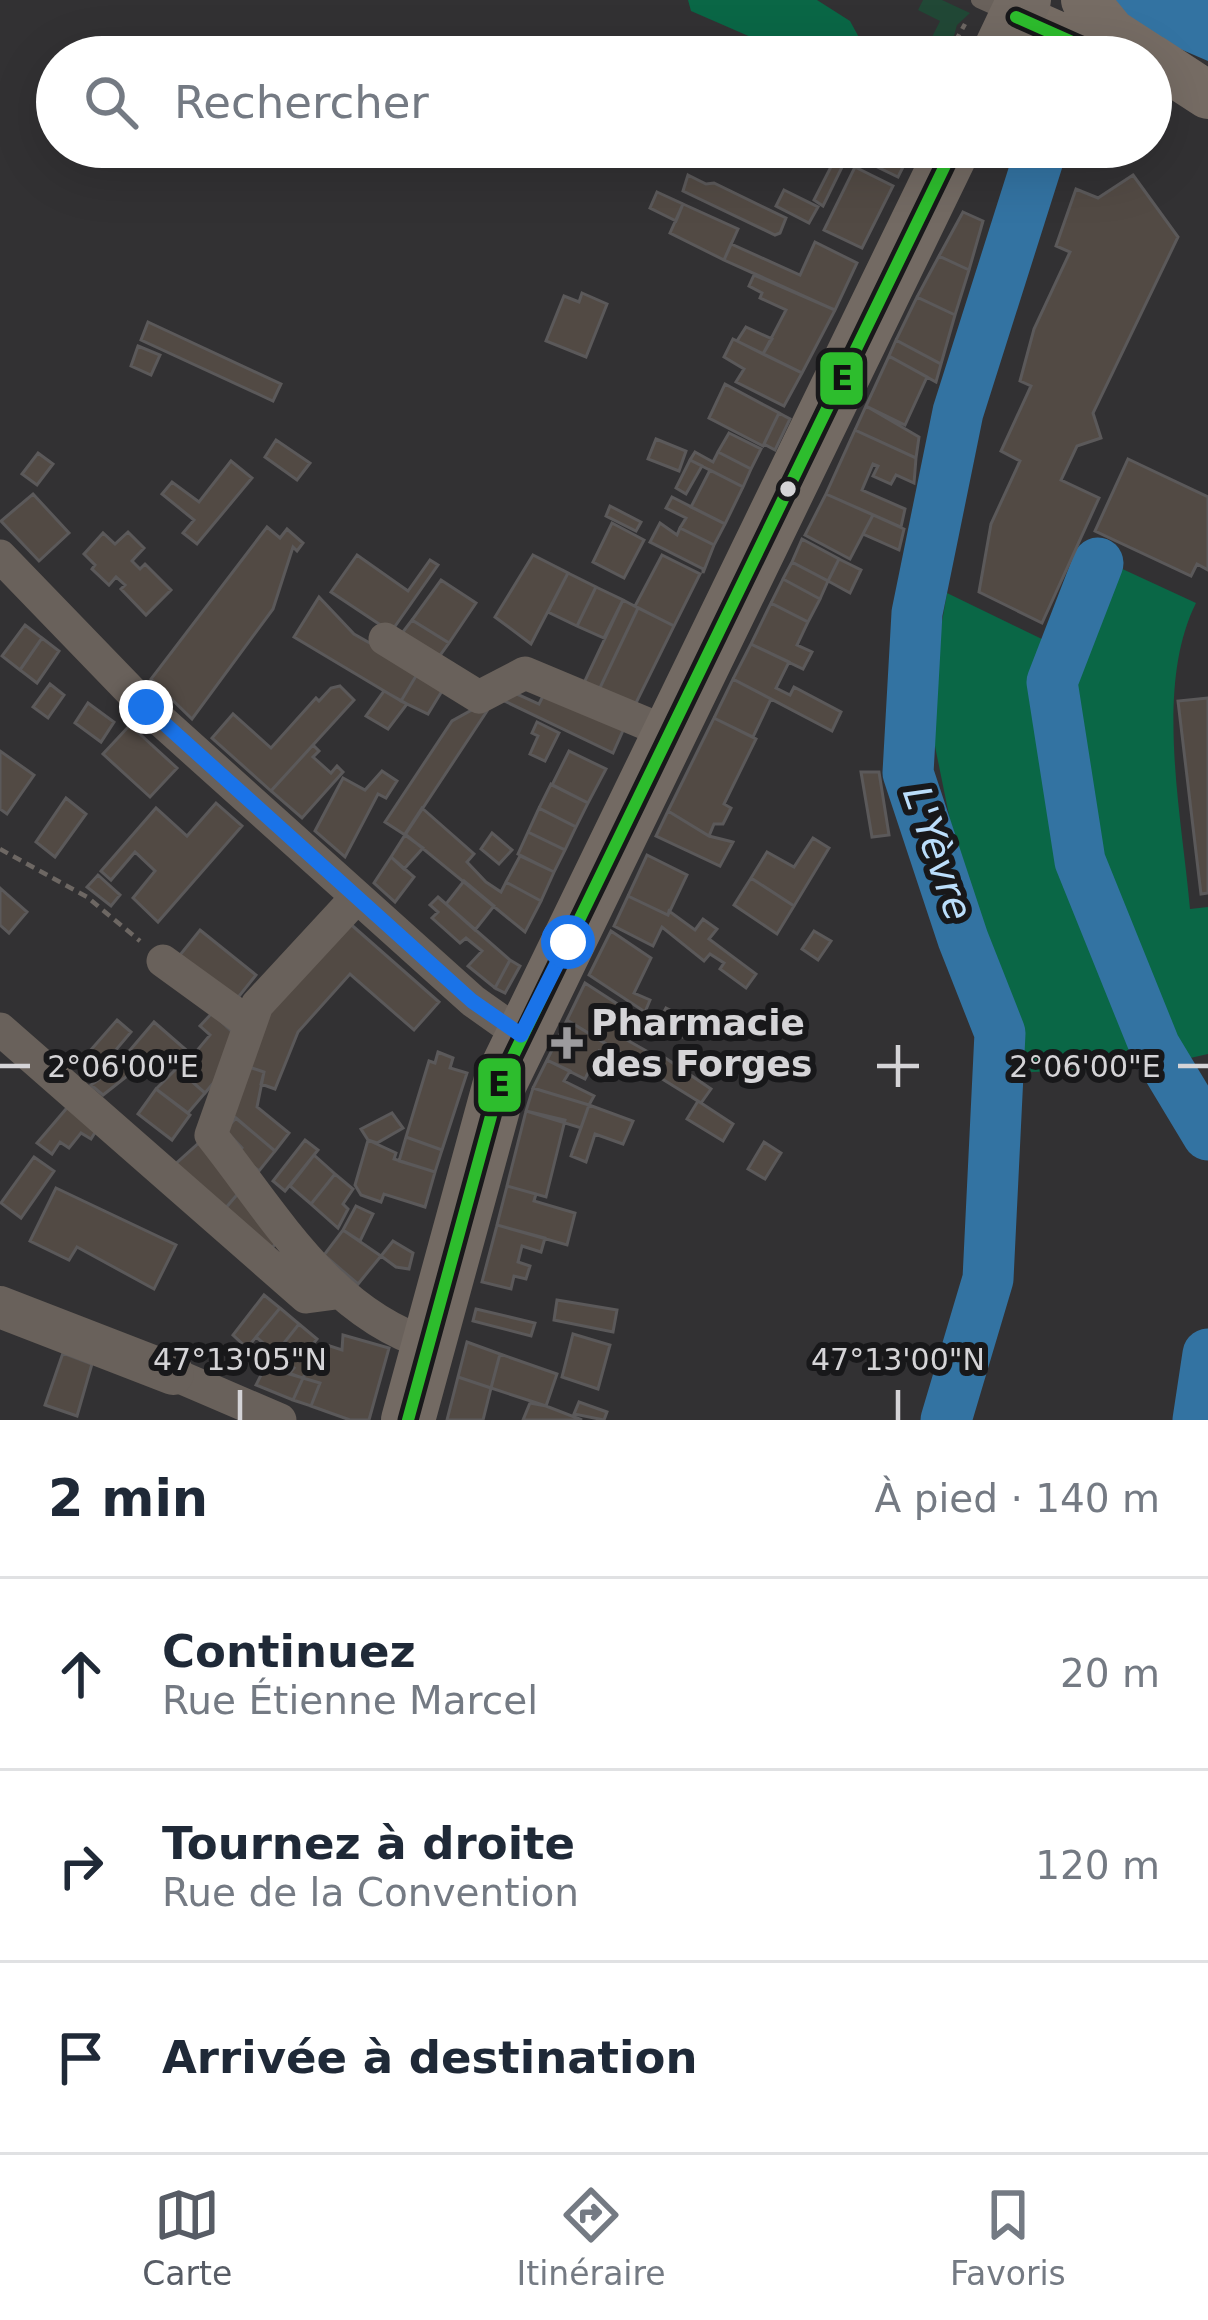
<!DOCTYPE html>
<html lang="fr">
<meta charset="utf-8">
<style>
body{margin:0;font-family:"DejaVu Sans",sans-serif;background:#f2f2f3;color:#1f2937}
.stop{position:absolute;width:36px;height:36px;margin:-27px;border:9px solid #1a73e8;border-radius:50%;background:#fff}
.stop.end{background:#1a73e8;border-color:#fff;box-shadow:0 3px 12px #0008}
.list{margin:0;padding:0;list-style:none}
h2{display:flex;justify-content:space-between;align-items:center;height:156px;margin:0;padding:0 48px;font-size:51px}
h2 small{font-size:39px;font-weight:400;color:#747a83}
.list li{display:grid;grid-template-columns:78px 1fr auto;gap:36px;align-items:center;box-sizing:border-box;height:192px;padding:0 48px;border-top:3px solid #e0e1e3}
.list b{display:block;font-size:45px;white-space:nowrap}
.list p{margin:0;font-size:39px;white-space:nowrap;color:#747a83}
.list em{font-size:39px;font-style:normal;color:#747a83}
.icon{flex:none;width:66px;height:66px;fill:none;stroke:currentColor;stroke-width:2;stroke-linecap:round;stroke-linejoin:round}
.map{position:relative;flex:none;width:1208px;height:1420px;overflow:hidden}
.search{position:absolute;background:#fff;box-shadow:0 12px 48px #0002;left:36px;right:36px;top:36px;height:132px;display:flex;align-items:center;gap:30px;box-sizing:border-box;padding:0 42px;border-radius:66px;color:#747a83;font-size:45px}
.sheet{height:732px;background:#fff}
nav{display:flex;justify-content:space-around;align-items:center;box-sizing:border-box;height:168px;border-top:3px solid #e0e1e3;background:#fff;font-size:33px;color:#747a83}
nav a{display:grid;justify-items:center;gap:6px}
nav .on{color:#575c65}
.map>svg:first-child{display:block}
.green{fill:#214836}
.forest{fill:#0a6746}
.water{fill:#3373a2}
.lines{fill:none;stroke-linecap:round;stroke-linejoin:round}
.river{stroke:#3373a2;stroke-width:51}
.building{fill:#524a44;stroke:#5b595a;stroke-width:3}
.path{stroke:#6d6763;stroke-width:4.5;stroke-dasharray:9 6;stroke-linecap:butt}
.service{stroke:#69615b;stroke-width:16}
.minor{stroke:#69615b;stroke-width:33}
.tertiary{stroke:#69615b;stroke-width:42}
.secondary{stroke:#766c64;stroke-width:48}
.primary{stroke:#736a63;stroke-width:54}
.bus-1-casing{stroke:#18181a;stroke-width:21}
.bus-1{stroke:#2dbd2d;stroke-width:12}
.route{stroke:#1a73e8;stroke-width:15}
.ticks{fill:none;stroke:#d5d4d7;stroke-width:4.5}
.bus-dot{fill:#d5d4d7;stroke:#18181a;stroke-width:4.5}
.poi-dot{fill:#9c9b9e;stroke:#18181a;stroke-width:4.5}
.labels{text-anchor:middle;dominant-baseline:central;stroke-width:12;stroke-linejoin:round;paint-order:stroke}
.poi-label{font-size:36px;font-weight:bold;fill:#d5d4d7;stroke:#18181a;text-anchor:start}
.water-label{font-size:39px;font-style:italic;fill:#bbdefb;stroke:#18181a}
.ticks-label{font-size:30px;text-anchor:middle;fill:#d5d4d7;stroke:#18181a;stroke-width:12;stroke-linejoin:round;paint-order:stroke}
.line-badge{stroke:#18181a;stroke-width:4.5}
.pale-badge-label{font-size:33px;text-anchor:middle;font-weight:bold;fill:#111}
</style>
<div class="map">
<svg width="1208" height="1420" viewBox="0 0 1208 1420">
<rect width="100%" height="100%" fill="#323133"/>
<path class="green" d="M923,0H942L970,13L957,25L948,57H922L940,21L918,10Z"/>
<path class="forest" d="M688,0H817L850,21L862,43V57H797L691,11Z
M1077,548L1196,603C1154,687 1182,816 1190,909L1208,907V1054L1146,1068L1031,1072L950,820L927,707L947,593L1046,641Z"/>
<path class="water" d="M1106,0H1208V61L1143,33Z"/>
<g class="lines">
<path class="river" d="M1098,563L1052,682L1080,861L1155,1047L1208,1135
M946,1420L988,1279L1000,1033L963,939L908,773L917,613L958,412L1042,147
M1198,1420L1208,1354"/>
</g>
<path class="building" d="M853,147H913L898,177L859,158L851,151Z
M836,157L845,161L823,206L814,200Z
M855,167L893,186L862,248L824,230Z
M688,175L706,184L714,183L786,218L780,233L775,235L683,191Z
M1133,175L1178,237L1093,413L1101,438L1077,446L1061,480L1099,498L1042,623L979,592L991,524L1020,461L1001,451L1031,386L1020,381L1034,329L1070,252L1056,246L1076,189L1098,198Z
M784,190L818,207L809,223L776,206Z
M657,192L683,204L676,221L650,208Z
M683,204L738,229L724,260L670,233Z
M963,212L983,221L969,270L939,256Z
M815,242L857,263L835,310L724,260L731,244L800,275Z
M939,256L969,270L955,315L917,297Z
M754,275L835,310L802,373L763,354L786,310L760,298L762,293L749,286Z
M582,293L607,304L586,357L546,341L564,296L579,302Z
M917,297L955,315L941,364L896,340Z
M148,322L281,384L273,401L141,340Z
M746,327L772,339L763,354L737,341Z
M733,339L802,373L784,406L736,382L744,369L724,357Z
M896,340L941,364L936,382L889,356Z
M138,346L160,355L151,375L131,366Z
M889,356L927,377L905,425L866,406Z
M725,384L779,413L763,446L709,418Z
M866,406L919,437L916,458L855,430Z
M779,413L790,419L775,450L764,444Z
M855,430L916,458L914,483L896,475L891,484L873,476L878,466L873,464L862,490L905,509L901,527L826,494Z
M729,433L761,449L751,469L718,452Z
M656,439L686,451L679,471L648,459Z
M276,440L310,463L297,480L265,457Z
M695,452L713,462L718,452L751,469L743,487L690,460Z
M38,453L53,464L37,485L22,474Z
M1128,459L1208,497V570L1197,564L1191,576L1095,531Z
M690,460L702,466L686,494L676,488Z
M231,461L252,478L197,544L183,533L194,520L162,494L172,482L199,502Z
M710,470L743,487L725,524L691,507Z
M33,494L69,533L39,561L1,521Z
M826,494L873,515L850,559L805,535Z
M672,497L725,524L714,545L680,528L686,518L666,508Z
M610,506L641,522L636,531L606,516Z
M873,515L904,529L899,550L863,534Z
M612,523L644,540L624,578L593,562Z
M660,523L677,535L680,528L714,545L703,573V569L650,542Z
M267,527L280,538L287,529L303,543L297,551L293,547L273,609L192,719L151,679Z
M128,532L144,548L132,561L140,569L145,564L171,590L146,615L121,589L125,585L116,577L109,585L92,569L95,565L84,554L103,533L115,544Z
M802,539L839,559L828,581L792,562Z
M357,555L408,591L430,560L438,565L391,632L331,592Z
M533,555L568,573L531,644L495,617Z
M662,555L700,574L674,626L635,606Z
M839,559L861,570L850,593L828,581Z
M792,562L828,581L820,599L783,579Z
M568,573L596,587L577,626L548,612Z
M783,579L820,599L808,622L771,603Z
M441,580L476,603L449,643L412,620Z
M596,587L623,600L604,638L577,626Z
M319,597L354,634L419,671L401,701L294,637Z
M623,600L638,608L597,694L582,687Z
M771,603L808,622L797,645L812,652L803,669L751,644Z
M638,608L674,626L632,711L597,694Z
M412,620L449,643L436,661L399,637Z
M25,625L42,638L20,670L2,656Z
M42,638L59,651L37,683L20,670Z
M751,644L789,662L776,688L790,695L794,687L841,712L832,731L733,679Z
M419,671L445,686L428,714L401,701Z
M733,679L771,699L753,737L714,718Z
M50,684L64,695L48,718L33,707Z
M340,686L354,700L271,791L212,738L233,714L271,748L316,698L319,701L331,688Z
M547,688L625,726L613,753L496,697L508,690L539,704Z
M384,691L407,704L388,729L366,716Z
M1208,698V893L1201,894L1178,701Z
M88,703L114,722L101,742L75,723Z
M479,706L487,711L405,835L385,822L452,721Z
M714,718L756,739L724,804L731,808L723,824H714L709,836L668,811Z
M537,722L559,733L545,761L530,754L538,736L532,733Z
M130,725L177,768L150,797L103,754Z
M313,745L319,751L313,757L331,773L337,766L343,772L302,818L271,791Z
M0,751L34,775L7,814L0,809Z
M569,751L606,769L588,803L552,785Z
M382,771L397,781L386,798L378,794L345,857L315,831L343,778L365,790Z
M861,772H879L889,835L872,837Z
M551,784L588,803L576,827L539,808Z
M66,798L86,814L55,857L36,842Z
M216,803L242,826L158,922L133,898L155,871L135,852L111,880L101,871L156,808L187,836Z
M422,808L474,854L467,862L486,882L501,892L506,882L541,901L525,932L405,834Z
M539,808L576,827L565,850L528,832Z
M668,811L709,836L733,842L720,866L656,836Z
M528,832L565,850L554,872L518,854Z
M492,833L512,850L499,864L481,849Z
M405,835L423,848L404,869L391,857Z
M813,838L829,848L794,906L751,878L767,852L794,867Z
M647,855L687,875L668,915L628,896Z
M520,856L554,872L541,901L506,882Z
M391,857L414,877L395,902L374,883Z
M98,875L120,895L111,906L87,887Z
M751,878L794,906L777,934L734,905Z
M464,881L494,906L475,930L446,904Z
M0,888L27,912L9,933L0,925Z
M628,896L668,915L669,911L695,930L703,919L717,929L709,939L756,974L746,988L720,969L724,963L710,954L704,961L662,927L653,946L614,926Z
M438,897L510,960L495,988L468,966L482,951L466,938L460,943L432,918L438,912L430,905Z
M347,921L439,1002L414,1030L350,974L298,1032L275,1089L261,1084L264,1072L249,1067L267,1010Z
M200,930L256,975L236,1000L180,955Z
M611,931L651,958L634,993L650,1000L645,1012L589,975Z
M814,931L831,941L818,960L802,949Z
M510,960L520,966L505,993L495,988Z
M585,983L630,1012L618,1035L659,1058L661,1055L711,1089L701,1103L567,1020Z
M666,1008L692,1021L683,1037L659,1021Z
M212,1013L241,1040L236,1056L205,1093L180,1071L210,1035L200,1026Z
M117,1020L131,1032L104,1064L89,1052Z
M567,1020L633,1060L628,1069L599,1051L585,1079L547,1060Z
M154,1022L193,1056L180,1071L165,1059L159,1066L150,1058L103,1095L91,1085L114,1069Z
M438,1052L453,1058L450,1068L467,1073L442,1150L406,1137L429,1061L435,1063Z
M547,1060L570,1071L564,1081L594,1096L589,1105L533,1088Z
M249,1067L264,1072L257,1107L289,1133L275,1151L232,1115Z
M177,1068L205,1093L188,1113L156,1089Z
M533,1088L589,1105L581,1128L526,1111Z
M156,1089L190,1115L172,1140L138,1114Z
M698,1101L733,1124L723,1141L687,1119Z
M72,1102L99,1126L91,1139L81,1133L69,1148L60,1142L52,1154L37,1143Z
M589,1105L633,1121L623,1144L595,1134L586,1162L571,1156Z
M526,1111L565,1120L546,1197L507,1186Z
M392,1113L403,1128L377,1143L368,1140L361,1129Z
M236,1118L275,1151L259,1171L238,1154L242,1148L225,1130Z
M406,1137L442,1150L435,1172L399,1161Z
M305,1140L318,1150L285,1191L273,1181Z
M368,1140L396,1153L394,1159L435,1172L425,1207L384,1194L381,1202L361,1195L355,1185Z
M201,1141L242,1189L223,1211L171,1168Z
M764,1142L781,1153L765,1179L748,1169Z
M314,1155L335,1174L311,1204L290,1186Z
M34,1157L54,1171L21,1218L1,1203Z
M335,1174L353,1189L343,1204L348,1209L338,1228L311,1204Z
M507,1186L536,1194L534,1201L575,1213L567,1245L497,1225Z
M56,1188L176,1245L154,1289L77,1247L69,1260L30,1241Z
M242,1189L281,1237L272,1248L223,1211Z
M356,1206L373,1214L360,1241L343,1230Z
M497,1225L545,1238L541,1252L522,1246L518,1262L530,1266L526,1279L514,1276L511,1289L482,1282Z
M343,1230L381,1256L358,1284L324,1255Z
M393,1241L413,1253L409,1269L396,1267L381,1256Z
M264,1295L280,1308L247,1348L233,1335Z
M557,1300L617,1310L613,1332L554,1320Z
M280,1308L299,1324L276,1353L294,1368L289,1374L266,1365L270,1359L263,1353L268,1347L256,1337Z
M476,1309L535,1323L531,1336L473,1321Z
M299,1324L317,1339L300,1360L309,1367L303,1378L289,1374L294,1368L276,1353Z
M573,1334L610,1345L598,1389L562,1377Z
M343,1335L389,1348L369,1420H350L311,1406L320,1383L303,1378L324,1344L342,1350Z
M467,1342L500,1354L491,1388L458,1377Z
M63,1353L92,1364L77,1416L45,1405Z
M500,1354L557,1374L546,1406L491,1388Z
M266,1365L303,1378L293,1400L256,1385Z
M458,1377L491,1388L483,1420H447Z
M303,1378L320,1383L311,1406L293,1400Z
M579,1402L607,1412L604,1420L574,1414Z
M530,1403L546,1406L582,1420H523Z"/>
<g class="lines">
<path class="path" d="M953,57L955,42L965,24
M0,849L87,897L140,941"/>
<path class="service" d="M979,0L1010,14"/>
<path class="minor" d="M0,556L146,707L473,1001L521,1035
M385,639L479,697L525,673L671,734
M357,897L257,1005L211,1135C273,1213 329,1313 429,1344
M163,961L250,1024
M0,1029L306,1297L336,1293
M173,1374L280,1420"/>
<path class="tertiary" d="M0,1307L173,1374"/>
<path class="secondary" d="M1085,0L1112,33L1149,57
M1016,17L1106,57
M1151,58L1208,95"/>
<path class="primary" d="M997,57L1024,0
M408,1420L500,1083L954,147"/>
<g class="bus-1-casing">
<path id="bus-1" d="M1016,17L1106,57
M408,1420L500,1083L954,147"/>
</g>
<use href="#bus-1" class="bus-1"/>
</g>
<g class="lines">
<path class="route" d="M146,707L472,1001L521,1035L568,942"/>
</g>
<path class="ticks" d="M898,1045V1087M0,1066H30M877,1066H919M1178,1066H1208M240,1390V1420M898,1390V1420"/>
<circle class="bus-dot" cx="788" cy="489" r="10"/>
<path class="poi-dot" d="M561 1025h12v12h12v12h-12v12h-12v-12h-12v-12h12z"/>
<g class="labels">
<g class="poi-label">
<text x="591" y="1022">Pharmacie<tspan x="591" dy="41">des Forges</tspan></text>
</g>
<g class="water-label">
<text transform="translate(938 853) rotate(71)">L'Yèvre</text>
</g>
</g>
<g class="ticks-label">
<text x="1085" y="1077">2°06'00"E</text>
<text x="123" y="1077">2°06'00"E</text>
<text x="240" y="1370">47°13'05"N</text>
<text x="898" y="1370">47°13'00"N</text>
</g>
<g class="line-badge">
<rect x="818" y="350" width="47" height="57" rx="12" fill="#2dbd2d"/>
<rect x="476" y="1056" width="47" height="58" rx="12" fill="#2dbd2d"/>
</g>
<g class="pale-badge-label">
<text x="842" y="390">E</text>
<text x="499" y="1096">E</text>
</g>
</svg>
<div class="stop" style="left:568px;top:942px"></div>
<div class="stop end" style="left:146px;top:707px"></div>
<div class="search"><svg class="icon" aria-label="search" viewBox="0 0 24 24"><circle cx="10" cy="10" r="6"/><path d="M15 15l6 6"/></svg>Rechercher</div>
</div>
<section class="sheet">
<h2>2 min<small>À pied · 140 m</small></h2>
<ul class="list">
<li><svg class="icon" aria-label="ahead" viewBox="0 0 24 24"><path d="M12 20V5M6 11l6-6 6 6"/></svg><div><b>Continuez</b><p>Rue Étienne Marcel</p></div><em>20 m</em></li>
<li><svg class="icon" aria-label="right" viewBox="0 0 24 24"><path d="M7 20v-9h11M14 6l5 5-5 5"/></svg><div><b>Tournez à droite</b><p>Rue de la Convention</p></div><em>120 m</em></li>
<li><svg class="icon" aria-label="arrive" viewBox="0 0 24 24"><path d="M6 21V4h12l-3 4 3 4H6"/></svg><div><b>Arrivée à destination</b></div></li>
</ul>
</section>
<nav>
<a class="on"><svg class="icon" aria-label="map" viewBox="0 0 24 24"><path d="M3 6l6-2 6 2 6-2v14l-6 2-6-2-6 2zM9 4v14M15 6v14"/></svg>Carte</a>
<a><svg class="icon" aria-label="directions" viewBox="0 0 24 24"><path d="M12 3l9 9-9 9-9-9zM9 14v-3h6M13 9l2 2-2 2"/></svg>Itinéraire</a>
<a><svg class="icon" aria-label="saved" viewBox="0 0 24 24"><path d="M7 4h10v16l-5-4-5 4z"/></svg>Favoris</a>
</nav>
